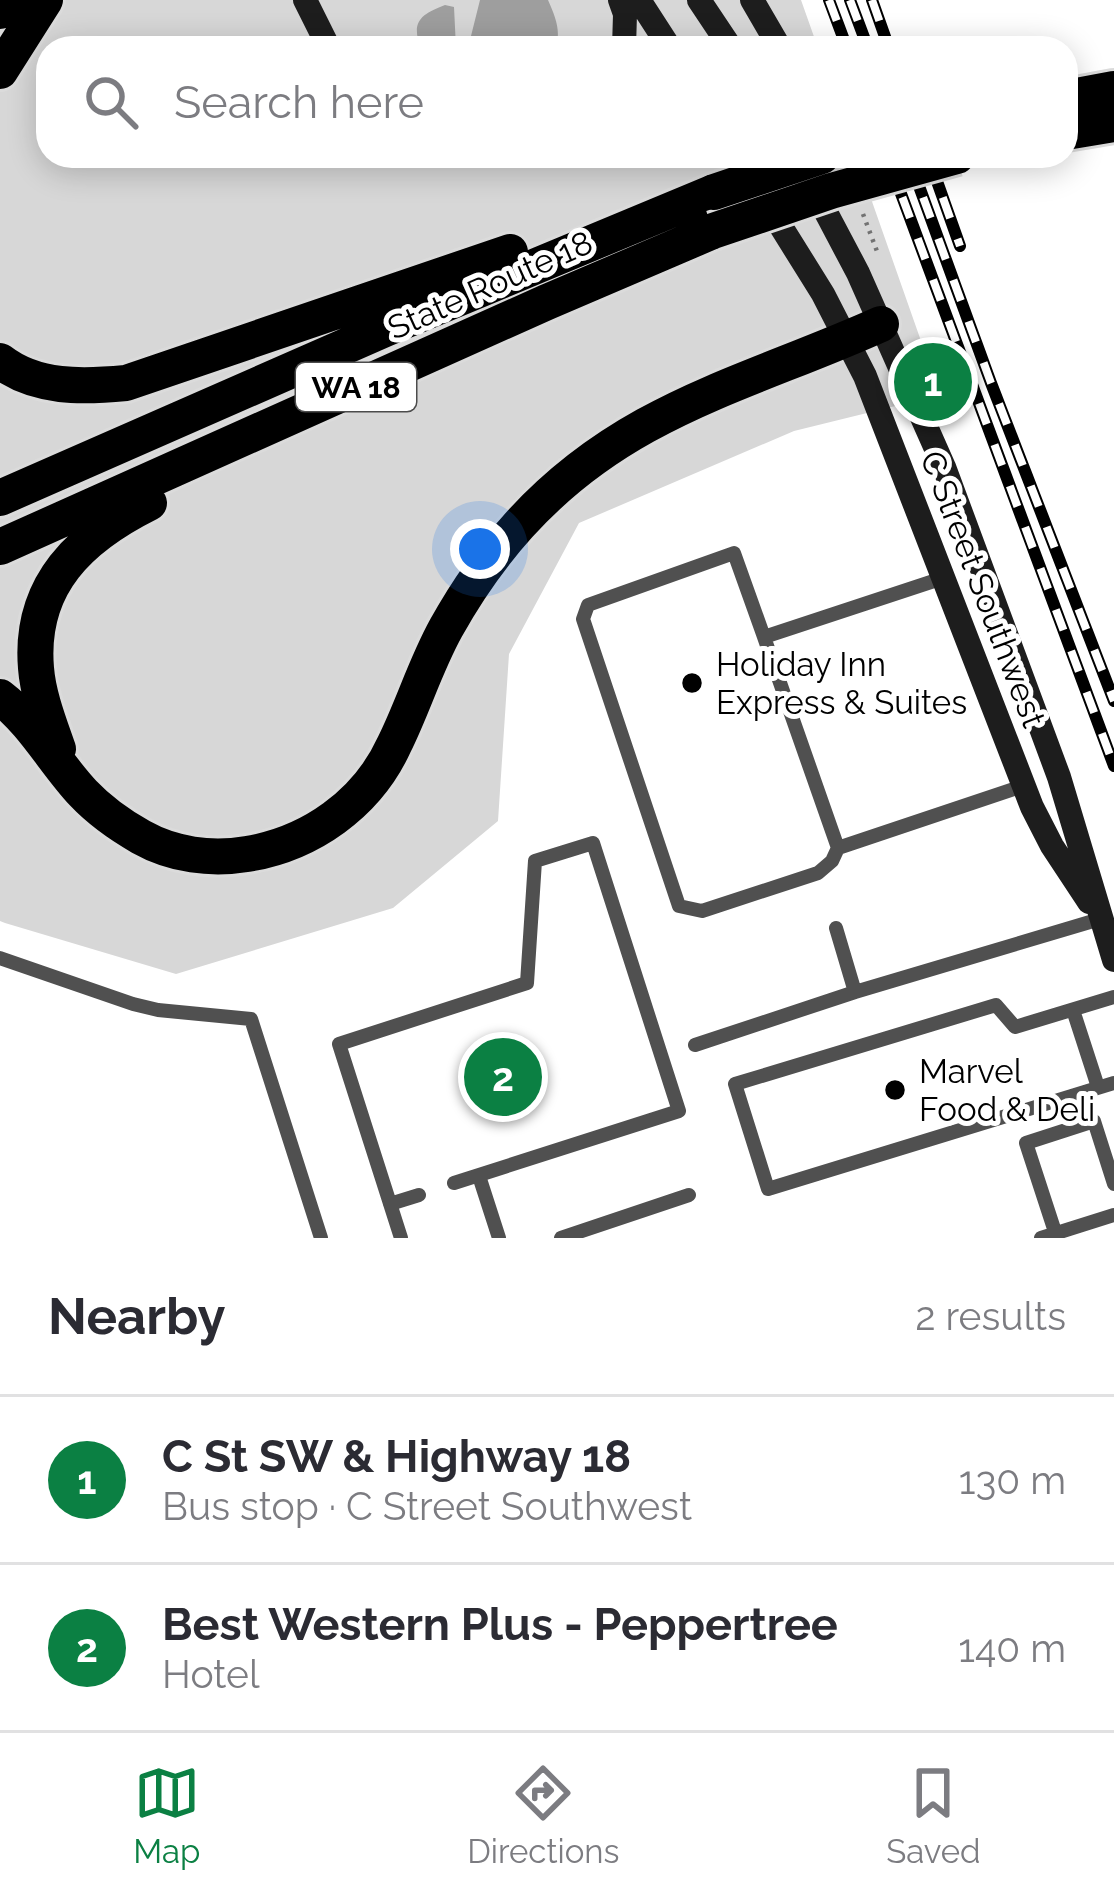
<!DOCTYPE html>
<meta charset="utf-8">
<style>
body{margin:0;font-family:Raleway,sans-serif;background:#f7f7f7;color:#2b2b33}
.you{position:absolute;left:480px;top:549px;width:42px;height:42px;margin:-30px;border:9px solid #fff;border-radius:50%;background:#1a73e8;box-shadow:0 0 0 18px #1a73e833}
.badge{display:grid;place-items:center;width:78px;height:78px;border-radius:50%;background:#0b8043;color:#fff;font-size:39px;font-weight:700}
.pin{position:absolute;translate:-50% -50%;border:6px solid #fff;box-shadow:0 3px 12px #0006}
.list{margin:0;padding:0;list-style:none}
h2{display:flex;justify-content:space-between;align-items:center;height:156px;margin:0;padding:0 48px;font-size:51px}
h2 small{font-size:39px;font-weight:400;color:#7c7c81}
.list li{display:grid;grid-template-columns:78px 1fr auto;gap:36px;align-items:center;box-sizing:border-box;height:168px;padding:0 48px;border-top:3px solid #e1e1e2}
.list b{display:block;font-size:45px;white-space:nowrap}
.list p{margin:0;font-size:39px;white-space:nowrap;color:#7c7c81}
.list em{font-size:39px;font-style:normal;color:#7c7c81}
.icon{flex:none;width:66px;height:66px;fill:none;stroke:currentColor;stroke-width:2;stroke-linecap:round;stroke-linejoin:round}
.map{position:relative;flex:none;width:1114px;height:1238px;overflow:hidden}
.search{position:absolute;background:#fff;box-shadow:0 6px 30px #0003;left:36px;right:36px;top:36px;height:132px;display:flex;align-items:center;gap:30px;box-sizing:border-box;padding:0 42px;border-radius:36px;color:#7c7c81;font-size:45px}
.sheet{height:492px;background:#fff}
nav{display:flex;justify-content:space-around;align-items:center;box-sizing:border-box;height:168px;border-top:3px solid #e1e1e2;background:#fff;font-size:33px;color:#7c7c81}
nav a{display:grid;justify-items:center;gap:6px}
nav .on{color:#0b8043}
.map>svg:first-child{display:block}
.green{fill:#d7d7d7}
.water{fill:#9e9e9e}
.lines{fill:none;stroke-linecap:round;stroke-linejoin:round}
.motorway-casing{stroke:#dbdbdb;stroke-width:42}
.path{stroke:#727272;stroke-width:4.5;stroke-dasharray:3 6;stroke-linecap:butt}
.service{stroke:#505050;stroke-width:14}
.secondary{stroke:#1d1d1d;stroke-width:24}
.motorway{stroke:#000;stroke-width:36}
.rail-casing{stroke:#000;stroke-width:12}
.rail{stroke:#fff;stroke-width:8;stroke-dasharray:22;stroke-linecap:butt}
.motorway-bridge-casing{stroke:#dbdbdb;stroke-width:42;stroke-linecap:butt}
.motorway-bridge{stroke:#000;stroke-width:36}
.poi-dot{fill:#000;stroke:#fff;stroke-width:4.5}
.labels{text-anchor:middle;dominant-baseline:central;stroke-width:10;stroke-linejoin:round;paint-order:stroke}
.shield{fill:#fff;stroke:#4c4c4c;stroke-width:3}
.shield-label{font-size:30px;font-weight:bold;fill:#000}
.street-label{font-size:33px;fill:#000;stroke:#fff}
.poi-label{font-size:33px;fill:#000;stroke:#fff;text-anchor:start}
</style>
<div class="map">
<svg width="1114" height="1238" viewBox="0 0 1114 1238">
<rect width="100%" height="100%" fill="#fff"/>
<path class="green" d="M0,0H801L818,48H48V156H856L940,395L794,431L579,523L509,654L498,821L393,908L176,974L5,923L0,921Z"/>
<path class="water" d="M480,0H548C555,16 562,32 555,48H468Z
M445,5L454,7L456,48H421C410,21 422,14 445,5Z"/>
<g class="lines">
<g class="motorway-casing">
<path id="motorway" d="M0,11L7,0
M0,71L45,0
M1066,98L1114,89
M1066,132L1114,124
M0,361C36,389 83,387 126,383L510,252
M0,498L385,329L714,192
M0,547L547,302L713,231
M0,697C34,723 54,762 83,793C100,811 120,825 141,837C173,855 211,860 247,854C310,844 367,804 394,745C413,707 425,666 446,628C466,592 491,556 519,525C624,409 745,385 881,324
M58,749C49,723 38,695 36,668C29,584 81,537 149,503"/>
</g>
<path class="path" d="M863,214L878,254"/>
<path class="service" d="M764,637L838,848L832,861L818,873L702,911L679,906L583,619L588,605L734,553L764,637L943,578
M838,848L1023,786
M836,928L855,992
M0,958L133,1004L158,1010L251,1019L321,1238
M1114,997L1015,1027L996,1005L735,1084L768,1189L1114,1083
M1073,1010L1098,1087
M695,1045L855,992L1100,919
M479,1176L499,1238
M390,1204L419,1195
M401,1238L339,1044L527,983L535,861L593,843L679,1111L454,1183
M561,1238L689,1195
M1041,1238L1114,1215
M1057,1238L1026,1143L1094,1121L1114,1184"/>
<path class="secondary" d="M305,0L329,48
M620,0L625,14L624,48
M639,0L670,48
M699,0L731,48
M752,0L780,48
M737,156L823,294L865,376L1032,807L1052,846L1089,902
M811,184L858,273L944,467L1059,777L1114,960"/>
<use href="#motorway" class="motorway"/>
<g class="rail-casing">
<path id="rail" d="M829,0L847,48
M850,0L868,48
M872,0L889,48
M887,156L1114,766
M908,156L991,383L1114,701
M928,156L960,246"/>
</g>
<use href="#rail" class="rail"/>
<g class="motorway-bridge-casing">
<path id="motorway-bridge" d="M714,192L822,156
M713,231L831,191L957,156"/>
</g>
<use href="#motorway-bridge" class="motorway-bridge"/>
</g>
<g class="poi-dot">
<circle cx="692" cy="683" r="12"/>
<circle cx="895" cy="1090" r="12"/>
</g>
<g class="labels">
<rect class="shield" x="296" y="363" width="120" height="48" rx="9"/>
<g class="shield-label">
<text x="356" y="387">WA 18</text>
</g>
<g class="street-label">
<text transform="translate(490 285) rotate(-24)">State Route 18</text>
<text transform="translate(983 589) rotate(69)">C Street Southwest</text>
</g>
<g class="poi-label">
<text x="716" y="664">Holiday Inn<tspan x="716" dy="38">Express &amp; Suites</tspan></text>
<text x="919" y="1071">Marvel<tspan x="919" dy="38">Food &amp; Deli</tspan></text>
</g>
</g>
</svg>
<div class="you"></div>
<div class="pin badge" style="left:933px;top:382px">1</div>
<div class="pin badge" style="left:503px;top:1077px">2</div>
<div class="search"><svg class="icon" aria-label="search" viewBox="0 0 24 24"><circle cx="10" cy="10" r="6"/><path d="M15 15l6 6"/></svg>Search here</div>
</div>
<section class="sheet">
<h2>Nearby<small>2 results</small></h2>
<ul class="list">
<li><span class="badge">1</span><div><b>C St SW &amp; Highway 18</b><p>Bus stop · C Street Southwest</p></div><em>130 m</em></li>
<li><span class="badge">2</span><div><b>Best Western Plus - Peppertree</b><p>Hotel</p></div><em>140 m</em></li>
</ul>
</section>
<nav>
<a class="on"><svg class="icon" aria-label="map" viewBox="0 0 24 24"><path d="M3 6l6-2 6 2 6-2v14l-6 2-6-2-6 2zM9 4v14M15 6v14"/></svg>Map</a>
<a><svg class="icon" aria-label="directions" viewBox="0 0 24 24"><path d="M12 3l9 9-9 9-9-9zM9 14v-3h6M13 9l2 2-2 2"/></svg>Directions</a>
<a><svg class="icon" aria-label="saved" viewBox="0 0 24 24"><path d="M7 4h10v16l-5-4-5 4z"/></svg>Saved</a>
</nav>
